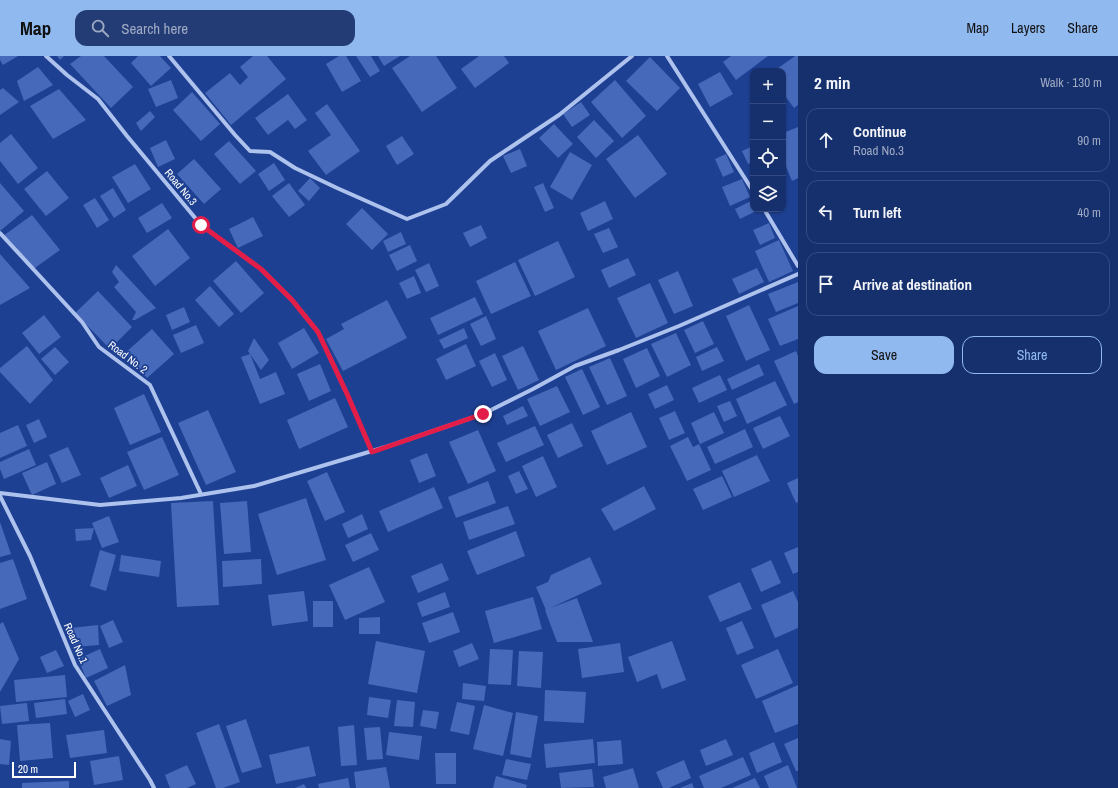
<!DOCTYPE html>
<meta charset="utf-8">
<style>
body{margin:0;font-family:"Archivo Narrow",sans-serif;background:#233c76;color:#f1f3f6}
.controls{position:absolute;right:12px;top:12px;display:grid;overflow:hidden;border-radius:8px;box-shadow:0 1px 3px #0004}
.controls button{width:36px;height:36px;display:grid;place-items:center;padding:0;border:0;border-bottom:1px solid #354b81;background:#16306e;color:#f1f3f6;font:20px sans-serif}
.scale{position:absolute;left:12px;bottom:10px;width:64px;box-sizing:border-box;padding-left:4px;border:2px solid #fff;border-top:0;font-size:11px;line-height:14px;white-space:nowrap;color:#fff;-webkit-text-stroke:3px #1e4092;paint-order:stroke}
.stop{position:absolute;width:12px;height:12px;margin:-9px;border:3px solid #e11d48;border-radius:50%;background:#fff}
.stop.end{background:#e11d48;border-color:#fff;box-shadow:0 1px 4px #0008}
.list{margin:0;padding:0;list-style:none}
h2{display:flex;justify-content:space-between;align-items:center;height:52px;margin:0;padding:0 16px;font-size:17px}
h2 small{font-size:13px;font-weight:400;color:#9ea9c2}
.list li{display:grid;grid-template-columns:26px 1fr auto;gap:12px;align-items:center;box-sizing:border-box;height:64px;margin:0 8px 8px;padding:0 8px;border:1px solid #354b81;border-radius:12px}
.list b{display:block;font-size:15px;white-space:nowrap}
.list p{margin:0;font-size:13px;white-space:nowrap;color:#9ea9c2}
.list em{font-size:13px;font-style:normal;color:#9ea9c2}
.actions{display:flex;gap:8px;padding:12px 16px}
.actions a{flex:1;padding:9px 0;border:1px solid #90b9f0;border-radius:12px;text-align:center;font-size:14px;color:#90b9f0}
.actions .main{background:#90b9f0;color:#111}
.icon{flex:none;width:22px;height:22px;fill:none;stroke:currentColor;stroke-width:2;stroke-linecap:round;stroke-linejoin:round}
.map{position:relative;flex:none;width:798px;height:732px;overflow:hidden}
header{display:flex;align-items:center;gap:24px;box-sizing:border-box;height:56px;padding:0 20px;background:#90b9f0;color:#111}
header strong{font-size:19px}
nav{display:flex;gap:22px;margin-inline-start:auto;font-size:14px}
.search{width:280px;height:36px;background:#233c76;display:flex;align-items:center;gap:10px;box-sizing:border-box;padding:0 14px;border-radius:12px;color:#9ea9c2;font-size:15px}
main{display:flex}
aside{flex:1;background:#16306e}
.map>svg:first-child{display:block}
.building{fill:#4669b9}
.lines{fill:none;stroke-linecap:round;stroke-linejoin:round}
.minor{stroke:#aec2ee;stroke-width:4}
.route{stroke:#e11d48;stroke-width:5}
.labels{text-anchor:middle;dominant-baseline:central;stroke-width:3.5;stroke-linejoin:round;paint-order:stroke}
.street-label{font-size:11px;fill:#fff;stroke:#1e4092}
</style>
<header>
<strong>Map</strong>
<div class="search"><svg class="icon" aria-label="search" viewBox="0 0 24 24"><circle cx="10" cy="10" r="6"/><path d="M15 15l6 6"/></svg>Search here</div>
<nav><a>Map</a><a>Layers</a><a>Share</a></nav>
</header>
<main>
<div class="map">
<svg width="798" height="732" viewBox="0 0 798 732">
<rect width="100%" height="100%" fill="#1e4092"/>
<path class="building" d="M0,0H18L3,9L0,4Z
M57,0H64L60,4Z
M81,0H104L133,31L111,52L70,8Z
M138,0H160L171,12L151,30L131,7Z
M253,0H267L286,23L231,69L205,37L230,17L240,29L248,21L240,11Z
M339,0H346L361,25L342,36L326,8Z
M356,0H371L380,15L370,21Z
M378,0H400L384,10Z
M410,0H436L457,32L422,56L392,12Z
M479,0H504L509,7L475,32L461,13Z
M731,0H768L736,24L723,6Z
M795,0H798V49L794,52L783,37V15H774Z
M650,1L680,32L657,55L626,25Z
M38,11L53,29L24,45L17,25Z
M720,16L733,38L710,51L698,28Z
M171,24L178,42L156,51L148,33Z
M615,24L646,60L622,82L591,46Z
M3,32L19,46L0,59V34Z
M59,33L86,64L53,83L30,50Z
M192,36L220,68L201,85L173,54Z
M288,38L307,64L295,73L288,64L268,79L255,62Z
M581,46L590,59L572,71L563,58Z
M327,48L360,95L326,119L308,95L331,79L315,57Z
M150,55L155,61L141,75L136,67Z
M594,64L614,85L596,102L577,81Z
M554,68L573,88L558,102L539,82Z
M798,71V122L792,125L783,103V77Z
M11,78L38,112L18,128L0,105V87Z
M638,79L667,118L635,142L606,103Z
M402,80L414,98L397,109L386,90Z
M166,84L175,103L158,111L150,92Z
M229,85L256,115L240,128L214,98Z
M753,90V106L748,108L742,95Z
M520,93L527,110L511,117L503,100Z
M570,96L592,109L572,144L550,131Z
M726,98L734,116L723,121L715,103Z
M194,103L221,133L204,148L177,118Z
M274,107L285,124L269,135L258,118Z
M135,108L151,133L128,147L112,121Z
M47,115L69,142L46,160L24,133Z
M310,122L320,132L309,145L298,135Z
M742,123L750,141L730,150L722,131Z
M0,127L24,155L0,175Z
M289,127L305,149L289,161L272,140Z
M543,127L554,152L545,156L534,131Z
M113,132L126,154L114,162L100,140Z
M95,142L109,164L97,172L83,149Z
M753,144V153H758V154L740,163L735,153Z
M605,145L613,163L588,175L580,157Z
M162,147L172,162L147,177L138,162Z
M362,152L388,178L372,194L346,168Z
M32,159L60,194L32,214L3,180Z
M253,161L263,180L238,192L229,173Z
M769,167L775,182L760,189L753,174Z
M481,169L487,182L470,191L463,177Z
M609,172L618,191L603,197L594,178Z
M168,173L190,202L155,230L132,200Z
M401,176L406,188L388,196L383,185Z
M779,184L793,215L769,226L755,195Z
M558,185L575,221L535,240L518,204Z
M410,189L417,205L397,215L389,199Z
M0,198L30,232L0,249Z
M628,202L636,219L609,232L601,214Z
M236,205L264,237L241,257L213,225Z
M515,206L531,240L491,258L476,225Z
M429,207L439,230L426,236L415,214Z
M116,209L156,252L135,264H132L136,256L114,231L119,226L112,216Z
M757,212L764,226L739,238L732,223Z
M678,215L693,250L674,258L658,224Z
M414,220L421,237L407,243L399,227Z
M798,226V247L776,256L768,238Z
M650,227L668,267L636,282L617,242Z
M210,230L234,258L219,271L195,244Z
M98,235L132,271L110,293L75,257Z
M475,241L483,258L438,279L430,262Z
M387,244L407,282L343,315L326,283L344,273L341,268Z
M749,249L770,294L746,305L726,260Z
M798,250V283L780,290L768,263Z
M184,251L190,266L172,274L166,259Z
M588,252L606,290L556,314L538,275Z
M44,259L61,281L39,298L22,277Z
M486,260L496,283L481,290L470,268Z
M703,265L714,288L695,297L684,274Z
M196,269L204,287L181,297L173,279Z
M304,272L319,297L292,313L278,287Z
M464,272L468,282L444,293L439,284Z
M152,273L174,298L147,322L125,297Z
M676,277L691,309L667,321L651,288Z
M254,282L269,304L261,314L248,295Z
M466,288L476,310L446,324L436,303Z
M27,290L53,324L30,348L0,316V312Z
M523,290L539,324L518,334L502,300Z
M55,291L69,306L55,319L41,303Z
M717,291L724,305L702,315L696,301Z
M647,292L660,320L636,332L623,303Z
M796,295L798,300V346L794,348L774,305Z
M495,297L507,324L492,331L479,305Z
M250,298L260,323L276,316L285,338L260,348L241,301Z
M610,302L627,340L607,349L589,311Z
M320,308L331,335L309,345L297,318Z
M759,308L764,319L732,334L727,323Z
M582,313L600,351L583,359L565,321Z
M720,319L727,334L699,347L692,332Z
M775,325L787,349L747,368L736,343Z
M667,329L674,344L655,353L648,338Z
M557,330L570,356L540,370L527,343Z
M144,338L161,376L130,389L114,352Z
M335,342L348,371L299,393L287,364Z
M730,345L737,360L724,366L717,350Z
M523,350L528,360L507,369L503,360Z
M208,354L236,416L206,429L178,367Z
M675,355L685,377L669,384L659,362Z
M631,356L647,391L607,409L591,375Z
M714,356L724,377L700,388L691,367Z
M780,360L790,380L763,393L753,372Z
M39,363L47,381L34,387L26,369Z
M572,367L583,390L558,402L547,379Z
M18,369L27,390L0,402V377Z
M535,370L544,389L506,406L497,387Z
M745,373L753,391L715,408L707,391Z
M478,374L496,415L468,428L449,386Z
M162,381L179,419L144,434L127,396Z
M688,381L693,391L699,388L711,414L687,425L670,390Z
M68,391L81,419L62,427L49,399Z
M29,393L36,409L4,423L0,413V406Z
M427,397L436,420L419,427L410,404Z
M757,399L770,425L734,441L722,415Z
M543,400L557,431L536,441L522,410Z
M47,406L56,428L32,439L22,417Z
M128,409L137,430L109,442L100,422Z
M519,415L528,433L516,438L508,420Z
M327,416L345,456L325,465L307,425Z
M722,420L732,441L703,454L693,433Z
M798,422V446L796,447L787,427Z
M488,425L496,447L456,462L448,441Z
M644,430L656,453L614,475L601,453Z
M434,431L443,452L388,476L379,455Z
M306,442L326,504L277,519L258,458Z
M213,445L219,549L177,551L171,447Z
M247,445L251,496L224,498L220,447Z
M508,450L515,468L469,484L463,466Z
M362,458L368,473L348,482L342,468Z
M109,460L119,486L102,492L92,467Z
M0,466L11,498L0,501Z
M94,472L91,484L76,485L75,473Z
M516,475L525,500L477,519L467,495Z
M371,477L379,494L353,506L345,489Z
M798,491V516L793,518L784,497Z
M100,494L116,499L106,535L90,530Z
M121,499L161,505L159,521L119,515Z
M590,501L602,528L546,554L536,531L548,526L551,519Z
M13,503L27,543L0,553V507Z
M261,503L262,528L223,531L222,505Z
M771,504L781,527L761,536L751,513Z
M442,507L449,524L418,537L411,520Z
M369,511L385,546L345,564L329,529Z
M740,526L752,553L720,566L708,540Z
M304,535L308,565L272,570L268,539Z
M793,535L798,546V572L775,582L761,549Z
M445,536L450,551L422,561L417,547Z
M533,541L542,573L494,587L485,555Z
M577,542L593,586H557L545,554Z
M313,545H333V571H313Z
M453,556L460,576L429,587L422,567Z
M380,561V578H359V562Z
M113,564L123,586L109,592L100,570Z
M742,565L754,592L737,599L726,572Z
M3,566L19,603L0,636V568Z
M98,569L99,589L73,591L71,572Z
M376,585L425,595L417,637L368,628Z
M672,585L686,624L662,633L657,618L637,626L628,601Z
M472,587L479,603L459,611L453,595Z
M620,587L624,616L582,622L578,593Z
M100,593L108,612L86,622L78,603Z
M490,593L513,594L511,629L488,628Z
M778,593L793,627L756,643L741,609Z
M56,594L64,610L47,617L40,601Z
M519,595L543,596L541,632L517,630Z
M125,609L131,639L107,650L94,625Z
M65,619L67,641L16,646L14,624Z
M463,627L486,630L484,645L462,643Z
M798,629V668L775,677L762,645Z
M545,634L586,636L584,667L544,665Z
M83,638L90,654L75,661L68,645Z
M369,641L391,644L388,662L367,659Z
M65,643L67,658L36,662L34,647Z
M397,644L415,646L413,671L394,670Z
M457,646L475,650L469,679L450,675Z
M27,647L29,665L2,668L0,650Z
M484,649L513,657L503,700L473,693Z
M423,654L439,656L436,673L420,670Z
M516,656L538,660L531,702L510,698Z
M246,663L262,711L242,717L226,670Z
M50,667L53,702L20,705L17,669Z
M219,668L240,726L223,732H216L196,677Z
M354,669L357,709L341,710L338,671Z
M380,671L383,703L367,704L364,672Z
M104,674L107,697L70,702L66,679Z
M389,676L422,680L419,704L386,699Z
M798,682V715H796L784,688Z
M0,683L11,685L9,709L0,708Z
M593,683L595,707L546,712L544,688Z
M726,683L733,699L706,710L700,694Z
M621,684L623,708L598,710L597,686Z
M774,686L782,706L757,717L749,697Z
M309,690L316,720L276,728L269,699Z
M435,697H456V728H436Z
M119,700L123,724L94,729L90,705Z
M743,701L751,719L721,732H704L699,720Z
M506,703L531,708L527,724L502,719Z
M684,704L691,722L669,732H663L656,716Z
M187,709L196,728L187,732H170L165,719Z
M788,709L797,732H769L764,720Z
M386,711L390,732H356L354,716Z
M633,712L639,732H606L603,721Z
M592,713L594,731L561,732L559,717Z
M496,720L527,729L526,732H493Z
M348,722L350,732H319L318,728Z
M755,722L760,732H732Z
M69,725V732H22V727Z
M692,727L694,732H680Z
M304,728L306,732H295Z"/>
<g class="lines">
<path class="minor" d="M46,0L67,19L98,43L127,80L201,169L261,213L292,244L318,276L348,340L372,396
M169,0L235,79L250,95L270,96L295,112L337,132L407,163L446,148L490,105L559,59L632,0
M667,0L753,135
M764,153L798,210
M0,177L82,266L99,291L150,329L201,438
M0,437L100,449L181,442L254,430L389,390L483,358L533,333L575,310L619,294L679,270L798,218
M0,440L30,500L75,609L150,724L154,732"/>
</g>
<g class="lines">
<path class="route" d="M201,169L261,213L292,244L318,276L348,340L372,396L483,358"/>
</g>
<g class="labels">
<g class="street-label">
<text transform="translate(181 131) rotate(50)">Road No.3</text>
<text transform="translate(128 301) rotate(37)">Road No. 2</text>
<text transform="translate(76 587) rotate(66)">Road No.1</text>
</g>
</g>
</svg>
<div class="controls">
<button>+</button>
<button>−</button>
<button><svg class="icon" aria-label="locate" viewBox="0 0 24 24"><circle cx="12" cy="12" r="6"/><path d="M12 2v4M12 18v4M2 12h4M18 12h4"/></svg></button>
<button><svg class="icon" aria-label="layers" viewBox="0 0 24 24"><path d="M12 4l9 5-9 5-9-5zM3 14l9 5 9-5"/></svg></button>
</div>
<div class="scale">20 m</div>
<div class="stop" style="left:201px;top:169px"></div>
<div class="stop end" style="left:483px;top:358px"></div>
</div>
<aside>
<h2>2 min<small>Walk · 130 m</small></h2>
<ul class="list">
<li><svg class="icon" aria-label="ahead" viewBox="0 0 24 24"><path d="M12 20V5M6 11l6-6 6 6"/></svg><div><b>Continue</b><p>Road No.3</p></div><em>90 m</em></li>
<li><svg class="icon" aria-label="left" viewBox="0 0 24 24"><path d="M17 20v-9H6M10 6l-5 5 5 5"/></svg><div><b>Turn left</b></div><em>40 m</em></li>
<li><svg class="icon" aria-label="arrive" viewBox="0 0 24 24"><path d="M6 21V4h12l-3 4 3 4H6"/></svg><div><b>Arrive at destination</b></div></li>
</ul>
<div class="actions"><a class="main">Save</a><a>Share</a></div>
</aside>
</main>
